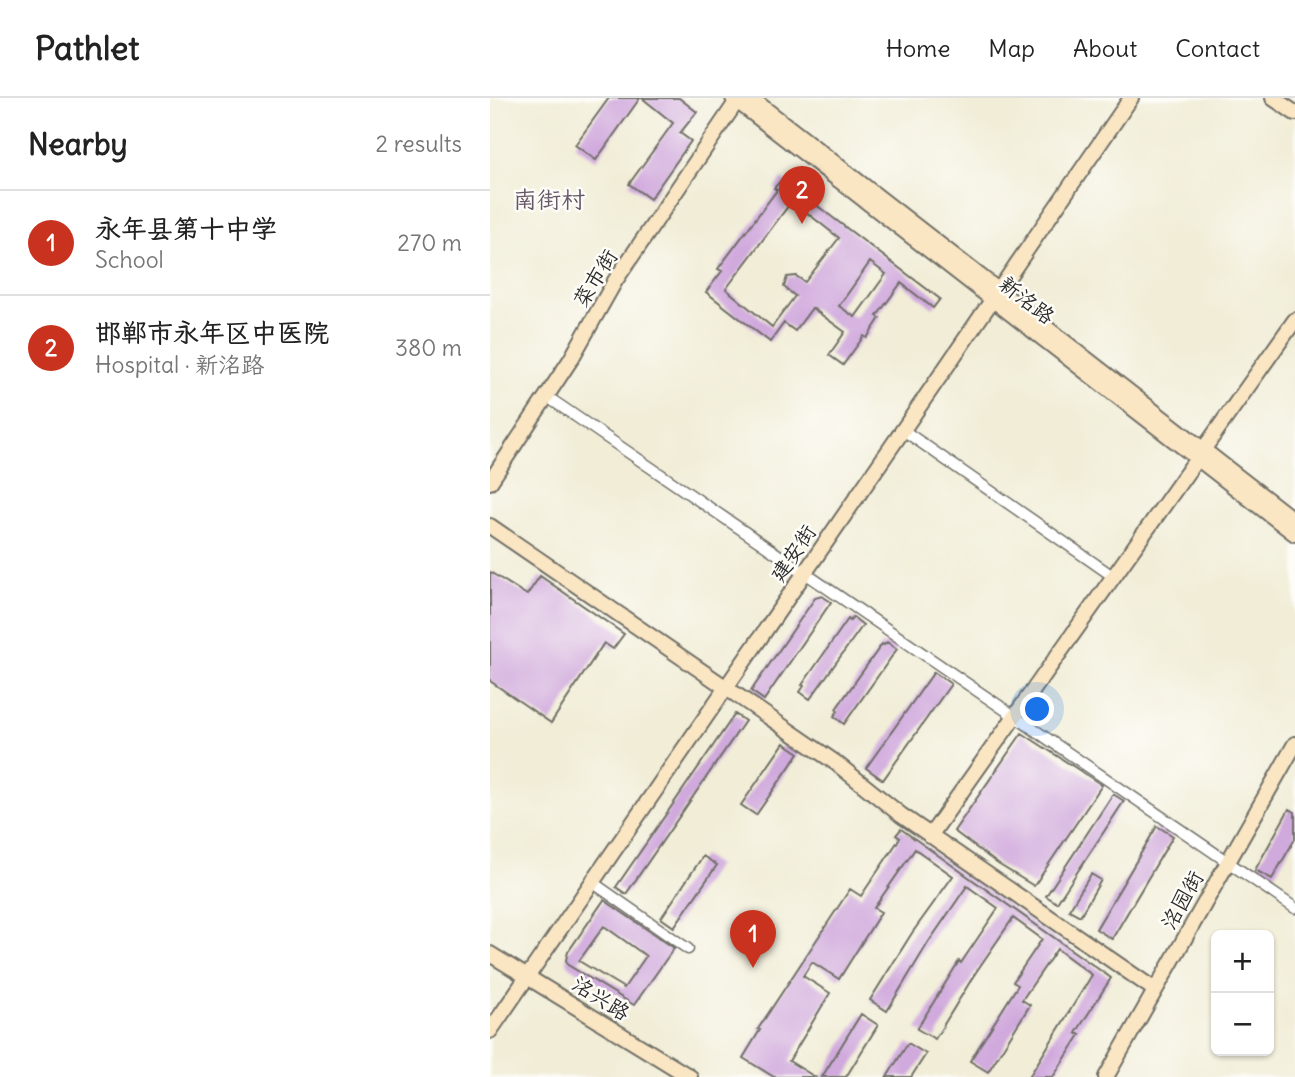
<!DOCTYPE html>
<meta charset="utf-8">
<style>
body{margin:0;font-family:Delius,"LXGW WenKai TC",sans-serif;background:#f6f6f6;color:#222}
.controls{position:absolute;right:21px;bottom:21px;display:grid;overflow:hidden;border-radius:10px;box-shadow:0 2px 5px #0004}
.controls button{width:63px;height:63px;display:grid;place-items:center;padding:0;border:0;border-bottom:2px solid #e0e0e0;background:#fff;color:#222;font:35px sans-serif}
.you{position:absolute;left:548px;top:612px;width:24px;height:24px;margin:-18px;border:5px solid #fff;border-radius:50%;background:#1a73e8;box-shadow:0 0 0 10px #1a73e833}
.badge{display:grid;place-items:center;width:46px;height:46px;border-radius:50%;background:#c8321e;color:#fff;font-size:23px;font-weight:700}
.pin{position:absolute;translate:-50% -58px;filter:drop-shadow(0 2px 4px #0008)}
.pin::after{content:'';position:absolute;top:37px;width:24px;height:21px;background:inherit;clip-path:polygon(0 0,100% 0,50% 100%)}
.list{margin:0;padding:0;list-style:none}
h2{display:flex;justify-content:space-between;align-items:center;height:91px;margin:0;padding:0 28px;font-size:30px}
h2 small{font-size:23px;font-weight:400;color:#767676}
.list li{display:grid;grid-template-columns:46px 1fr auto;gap:21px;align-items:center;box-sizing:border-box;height:105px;padding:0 28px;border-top:2px solid #e0e0e0}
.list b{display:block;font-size:26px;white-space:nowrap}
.list p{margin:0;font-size:23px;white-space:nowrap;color:#767676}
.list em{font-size:23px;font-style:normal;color:#767676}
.map{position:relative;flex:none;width:805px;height:979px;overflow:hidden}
header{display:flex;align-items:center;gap:42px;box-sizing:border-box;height:98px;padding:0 35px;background:#fff;border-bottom:2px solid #e0e0e0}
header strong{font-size:33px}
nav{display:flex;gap:38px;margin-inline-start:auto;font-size:24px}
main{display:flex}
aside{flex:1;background:#fff}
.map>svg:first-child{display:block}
.building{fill:#d0a9dd;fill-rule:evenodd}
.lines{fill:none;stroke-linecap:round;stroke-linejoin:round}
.street-casing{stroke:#706f67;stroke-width:13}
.secondary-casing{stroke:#706f67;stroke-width:18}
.street{stroke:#fff;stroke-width:10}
.secondary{stroke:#fbe6c4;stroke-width:14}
.labels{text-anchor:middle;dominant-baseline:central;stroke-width:5;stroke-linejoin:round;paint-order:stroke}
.street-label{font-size:21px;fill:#2b2b2b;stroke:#fdfcf7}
.quarter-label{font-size:24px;fill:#655769;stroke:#fdfcf7}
</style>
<header>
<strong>Pathlet</strong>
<nav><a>Home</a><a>Map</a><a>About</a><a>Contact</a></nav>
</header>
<main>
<aside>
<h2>Nearby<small>2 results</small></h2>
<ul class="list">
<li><span class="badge">1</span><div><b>永年县第十中学</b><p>School</p></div><em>270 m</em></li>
<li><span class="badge">2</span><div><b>邯郸市永年区中医院</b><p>Hospital · 新洺路</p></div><em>380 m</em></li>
</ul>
</aside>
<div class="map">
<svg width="805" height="979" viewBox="0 0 805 979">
<rect width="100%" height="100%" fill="#fdfcf7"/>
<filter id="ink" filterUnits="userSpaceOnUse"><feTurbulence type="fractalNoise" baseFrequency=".0143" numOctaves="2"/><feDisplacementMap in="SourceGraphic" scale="14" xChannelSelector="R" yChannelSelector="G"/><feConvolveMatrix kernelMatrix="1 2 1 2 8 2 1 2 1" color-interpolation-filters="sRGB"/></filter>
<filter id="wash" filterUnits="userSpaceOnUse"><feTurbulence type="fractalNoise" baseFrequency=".00686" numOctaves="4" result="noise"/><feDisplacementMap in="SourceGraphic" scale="28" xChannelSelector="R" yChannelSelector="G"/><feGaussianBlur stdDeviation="1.57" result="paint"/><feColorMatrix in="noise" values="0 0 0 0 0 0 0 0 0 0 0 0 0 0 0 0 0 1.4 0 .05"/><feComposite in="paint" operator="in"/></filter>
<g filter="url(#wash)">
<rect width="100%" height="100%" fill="#f1edd7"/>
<g id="blocks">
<path class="building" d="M119,0H150L106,62L85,47Z
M152,0H189L207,14L190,35L201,43L160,101L139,86L183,25Z
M292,81L450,201L443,210L411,185L387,218L390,220L377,240L374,238L353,267L339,257L355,234L322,210L305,233L294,225L280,244L216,194L232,173L228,171L287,92L284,90ZM302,103L349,140L315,184L306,178L297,179L294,189L305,198L282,229L236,191ZM380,164L396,176L365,219L349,208Z
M0,474L37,497L50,478L134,536L123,551L114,545L61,625L0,583Z
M332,498L341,504L274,602L261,593L325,500Z
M363,519L373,527L320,601L310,594L314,588L312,587L358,521L360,523Z
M397,544L407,551L354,626L344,618L348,613L346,611L392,546L394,547Z
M444,574L461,586L393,682L376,670Z
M245,616L255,623L136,796L126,789Z
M532,635L612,687L544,788L508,766L464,733Z
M294,645L309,655L266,717L251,707Z
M623,696L634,703L567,805L556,798Z
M799,711L805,714V741L782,781L765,772Z
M667,728L683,738L622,841L606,831Z
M411,731L621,880L586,935L590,937L563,979H539L602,877L567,851L532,902L540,907L498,974L480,963L528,887L523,884L552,841L523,820L486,874L445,941L427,931L469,863L471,865L508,810L477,788L438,845L397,913L380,902L422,835L463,778L425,751L384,810L391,814L349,881L322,864L313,878L340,895L299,963L325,979H284L253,960L270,932L268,931L360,791L371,798L410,740L406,737Z
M213,758L227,767L184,829L171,820Z
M601,776L611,782L590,818L579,812Z
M114,802L184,850L144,907L78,867L76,862L78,854ZM114,828L156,858L134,890L89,863Z
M371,916L388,927L356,979H332Z
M418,945L436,956L421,979H397Z"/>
</g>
</g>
<g filter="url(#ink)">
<use href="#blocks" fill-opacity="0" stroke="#706f67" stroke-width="2"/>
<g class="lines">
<g class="street-casing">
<path id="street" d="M56,298L805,810
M413,332L624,479
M102,784L198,851"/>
</g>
<g class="secondary-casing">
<path id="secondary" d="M243,0L805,436
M261,0L805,423
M783,0L805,15
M0,384L81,261L125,183L249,0
M0,428L346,665L411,717L665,892
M440,738L805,222
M0,856L200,979
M0,933L641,0
M616,979L805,646"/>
</g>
<use href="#street" class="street"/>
<use href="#secondary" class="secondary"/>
</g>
</g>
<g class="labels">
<g class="street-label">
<text transform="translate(105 180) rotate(-58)">菜市街</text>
<text transform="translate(537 202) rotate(38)">新洺路</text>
<text transform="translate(303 455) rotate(-56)">建安街</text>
<text transform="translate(692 802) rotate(-61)">洺园街</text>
<text transform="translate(111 900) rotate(32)">洺兴路</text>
</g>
<g class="quarter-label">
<text x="59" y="101">南街村</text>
</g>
</g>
</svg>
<div class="controls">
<button>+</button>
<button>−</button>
</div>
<div class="you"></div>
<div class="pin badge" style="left:263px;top:870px">1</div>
<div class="pin badge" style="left:312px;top:126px">2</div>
</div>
</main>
